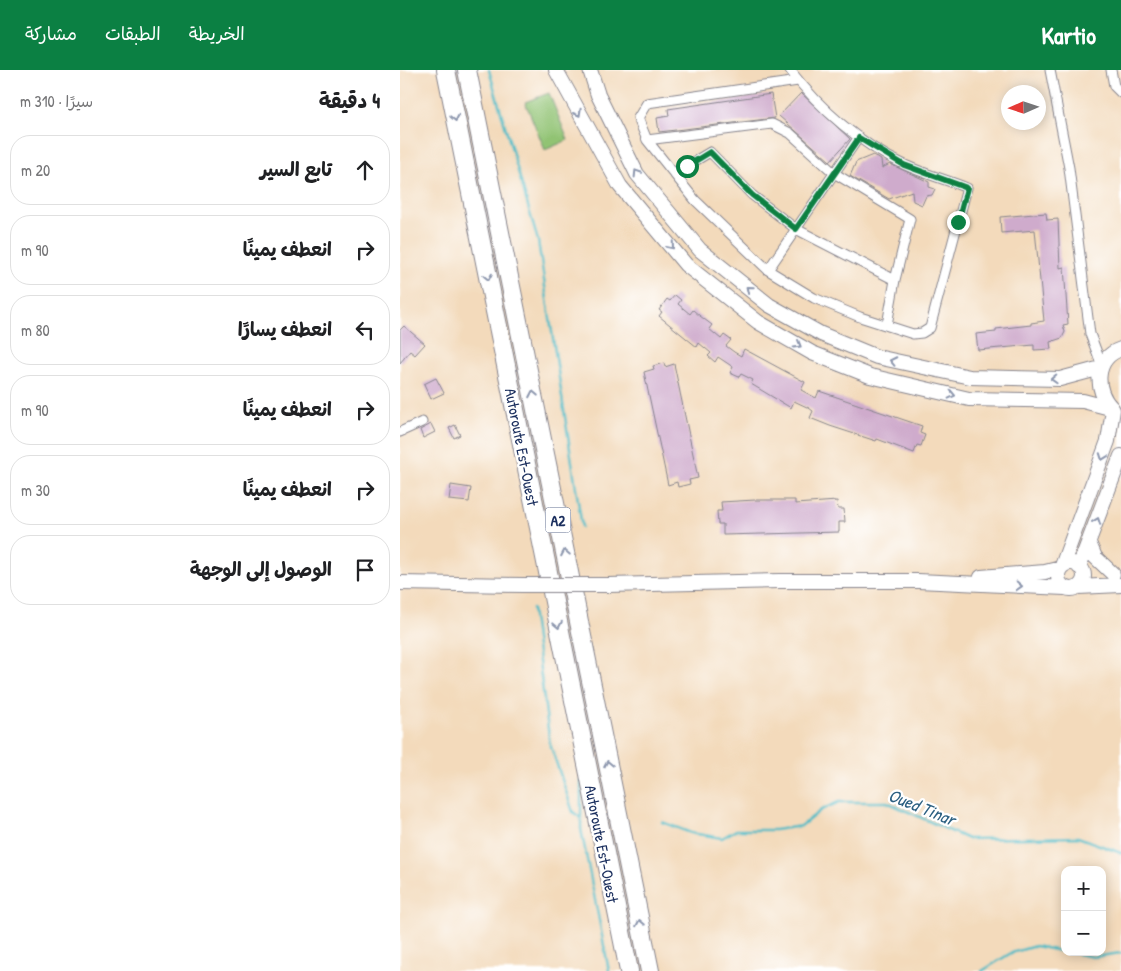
<!DOCTYPE html>
<html lang="ar">
<meta charset="utf-8">
<style>
body{margin:0;font-family:"Patrick Hand","Playpen Sans Arabic",sans-serif;background:#f2f2f2;color:#202124;direction:rtl}
.controls{position:absolute;right:15px;bottom:15px;display:grid;overflow:hidden;border-radius:10px;box-shadow:0 2px 12px #0003}
.controls button{width:45px;height:45px;display:grid;place-items:center;padding:0;border:0;border-bottom:1px solid #e0e0e0;background:#fff;color:#202124;font:25px sans-serif}
.compass{position:absolute;left:601px;top:15px;width:45px;height:45px;border-radius:50%;background:#fff;box-shadow:0 2px 12px #0003;rotate:267deg}
.stop{position:absolute;width:15px;height:15px;margin:-11px;border:4px solid #0b8043;border-radius:50%;background:#fff}
.stop.end{background:#0b8043;border-color:#fff;box-shadow:0 1px 5px #0008}
.list{margin:0;padding:0;list-style:none}
h2{display:flex;justify-content:space-between;align-items:center;height:65px;margin:0;padding:0 20px;font-size:21px}
h2 small{font-size:16px;font-weight:400;color:#757577}
.list li{display:grid;grid-template-columns:32px 1fr auto;gap:15px;align-items:center;box-sizing:border-box;height:70px;margin:0 10px 10px;padding:0 10px;border:1px solid #e0e0e0;border-radius:20px}
.list b{display:block;font-size:19px;white-space:nowrap}
.list em{font-size:16px;font-style:normal;color:#757577}
.icon{flex:none;width:28px;height:28px;fill:none;stroke:currentColor;stroke-width:2;stroke-linecap:round;stroke-linejoin:round}
.map{position:relative;flex:none;width:721px;height:901px;overflow:hidden;direction:ltr}
header{display:flex;align-items:center;gap:30px;box-sizing:border-box;height:70px;padding:0 25px;background:#0b8043;color:#fff}
header strong{font-size:24px}
nav{display:flex;gap:28px;margin-inline-start:auto;font-size:18px}
main{display:flex}
aside{flex:1;background:#fff}
.map>svg:first-child{display:block}
.green{fill:#91c373;stroke:#567968}
.lines{fill:none;stroke-linecap:round;stroke-linejoin:round}
.stream{stroke:#4dbbc6;stroke-width:2.5}
.building{fill:#cfabcc}
.minor-casing{stroke:#87848c;stroke-width:11}
.secondary-casing{stroke:#87848c;stroke-width:16}
.motorway-casing{stroke:#87848c;stroke-width:20}
.minor{stroke:#fff;stroke-width:9}
.secondary{stroke:#fff;stroke-width:14}
.motorway{stroke:#fff;stroke-width:18}
.secondary-bridge-casing{stroke:#87848c;stroke-width:16;stroke-linecap:butt}
.secondary-bridge{stroke:#fff;stroke-width:14}
.oneway{stroke:#8d97ae}
.route{stroke:#0b8043;stroke-width:6}
.labels{text-anchor:middle;dominant-baseline:central;stroke-width:4.5;stroke-linejoin:round;paint-order:stroke}
.shield{fill:#fff;stroke:#5f6d8e;stroke-width:1}
.shield-label{font-size:15px;font-weight:bold;fill:#1b2f5e}
.street-label{font-size:16px;fill:#1b2f5e;stroke:#fff}
.water-label{font-size:18px;font-style:italic;fill:#2c6082;stroke:#fff}
</style>
<header>
<strong>Kartio</strong>
<nav><a>الخريطة</a><a>الطبقات</a><a>مشاركة</a></nav>
</header>
<main>
<div class="map">
<svg width="721" height="901" viewBox="0 0 721 901">
<rect width="100%" height="100%" fill="#fff"/>
<filter id="ink" filterUnits="userSpaceOnUse"><feTurbulence type="fractalNoise" baseFrequency=".02" numOctaves="2"/><feDisplacementMap in="SourceGraphic" scale="10" xChannelSelector="R" yChannelSelector="G"/><feConvolveMatrix kernelMatrix="1 2 1 2 8 2 1 2 1" color-interpolation-filters="sRGB"/></filter>
<filter id="wash" filterUnits="userSpaceOnUse"><feTurbulence type="fractalNoise" baseFrequency=".0096" numOctaves="4" result="noise"/><feDisplacementMap in="SourceGraphic" scale="20" xChannelSelector="R" yChannelSelector="G"/><feGaussianBlur stdDeviation="1.12" result="paint"/><feColorMatrix in="noise" values="0 0 0 0 0 0 0 0 0 0 0 0 0 0 0 0 0 1.4 0 .05"/><feComposite in="paint" operator="in"/></filter>
<g filter="url(#wash)">
<rect width="100%" height="100%" fill="#f3dabb"/>
<path class="green" d="M149,23L168,70L145,80L125,32Z"/>
<g class="lines">
<path class="stream" d="M89,0L138,171L182,457
M132,539L150,674L173,742L181,748
M181,711V759L209,901
M262,752L291,763L322,768L336,760H375L401,756L421,740L439,732H487L568,769L678,767L721,783
M668,882L693,887L721,883
M582,901L611,883L635,876L665,882"/>
</g>
<g id="blocks">
<path class="building" d="M401,23L450,69L430,91L379,46Z
M371,24L375,48L259,62L257,48L269,46L268,39Z
M473,85L481,90L482,98L490,94L529,112V117L535,119L532,125L526,126L522,135L513,131L512,121L489,129L450,106L456,92Z
M646,143L647,150L658,149L660,198L664,197L668,254L663,255L665,262L662,268L650,272L651,279L634,280V275L578,280L576,264L596,262V259L631,255V253L644,251L635,160L601,163L600,147Z
M275,225L281,230L278,234L290,244L293,240L300,246L312,255L309,259L321,269L324,265L331,270L326,276L334,282L341,286L344,279L405,312L401,320L416,328L419,321L522,356L520,363L525,365L521,376L517,375L514,383L477,369L476,371L430,356L410,348L413,341L409,338L394,331L391,338L351,314L353,310L341,304L339,307L330,303L333,297L318,287L315,292L308,286L311,283L299,273L297,277L259,246L262,242L259,240L267,229L270,231Z
M4,256L25,274L15,285L10,281L0,293V260Z
M264,293L265,297L274,294L298,408L289,410L290,414L278,417L277,412L268,415L244,302L254,299L253,296Z
M36,308L44,323L31,329L24,314Z
M31,354L35,362L23,368L20,360Z
M55,355L60,365L54,368L49,358Z
M51,415L71,418L69,432L49,430Z
M355,430H395V434L437,431L438,439H444L445,452H439V462L323,465V454H318L317,441H322L321,432Z"/>
</g>
</g>
<g filter="url(#ink)">
<use href="#blocks" fill-opacity="0" stroke="#87848c" stroke-width="1"/>
<g class="lines">
<g class="minor-casing">
<path id="minor" d="M390,0C420,39 461,75 505,95C525,104 547,110 567,118L530,258L522,263L513,264L460,247L414,228L368,200L295,130L247,70L238,48L247,33L398,11
M650,0L669,98L690,264L702,296
M711,0L714,16L721,23
M247,70L372,54L390,63L434,103L510,149L495,210
M275,103L310,82L352,125L396,159L495,210L487,255
M368,200L459,67
M0,362L22,352"/>
</g>
<g class="secondary-casing">
<path id="secondary" d="M156,0L220,116L286,195L358,252L412,283L470,306L569,329L683,331L710,338
M190,0L198,25L237,104L300,180L369,235L421,264L477,287L570,307L660,309L701,298
M712,338C694,321 694,288 721,279
M689,473L695,487L713,504
M658 506a13 13 0 1 1 26 0a13 13 0 1 1-26 0Z
M662,496L708,371L713,340
M679,497L721,386
M581,507L645,502L661,498
M0,513L123,515
M208,515L380,511H518L665,518
M678,517L721,515"/>
</g>
<g class="motorway-casing">
<path id="motorway" d="M46,0L229,901
M67,0L250,901"/>
</g>
<use href="#minor" class="minor"/>
<use href="#secondary" class="secondary"/>
<use href="#motorway" class="motorway"/>
<g class="secondary-bridge-casing">
<path id="secondary-bridge" d="M123,515H208"/>
</g>
<use href="#secondary-bridge" class="secondary-bridge"/>
</g>
<defs><path id="oneway-chevron" d="M-2-3.5L2.5 0L-2 3.5" fill="none" stroke-width="1.6" stroke-linecap="round" stroke-linejoin="round" transform="scale(1.25)"/></defs>
<g class="oneway">
<use href="#oneway-chevron" transform="translate(178 43) rotate(61)"/>
<use href="#oneway-chevron" transform="translate(55 48) rotate(79)"/>
<use href="#oneway-chevron" transform="translate(237 103) rotate(-122)"/>
<use href="#oneway-chevron" transform="translate(271 176) rotate(50)"/>
<use href="#oneway-chevron" transform="translate(88 207) rotate(79)"/>
<use href="#oneway-chevron" transform="translate(349 219) rotate(-141)"/>
<use href="#oneway-chevron" transform="translate(398 275) rotate(30)"/>
<use href="#oneway-chevron" transform="translate(493 291) rotate(-168)"/>
<use href="#oneway-chevron" transform="translate(654 309) rotate(178)"/>
<use href="#oneway-chevron" transform="translate(133 324) rotate(-101)"/>
<use href="#oneway-chevron" transform="translate(552 325) rotate(13)"/>
<use href="#oneway-chevron" transform="translate(703 387) rotate(110)"/>
<use href="#oneway-chevron" transform="translate(697 451) rotate(-70)"/>
<use href="#oneway-chevron" transform="translate(165 483) rotate(-101)"/>
<use href="#oneway-chevron" transform="translate(619 516) rotate(3)"/>
<use href="#oneway-chevron" transform="translate(158 555) rotate(79)"/>
<use href="#oneway-chevron" transform="translate(208 694) rotate(-101)"/>
<use href="#oneway-chevron" transform="translate(240 853) rotate(-101)"/>
</g>
</g>
<g class="lines" filter="url(#ink)">
<path class="route" d="M287,96L310,82L352,125L396,159L459,68L504,95L567,118L558,152"/>
</g>
<g class="labels">
<rect class="shield" x="145.5" y="437.5" width="25" height="25" rx="4"/>
<g class="shield-label">
<text x="158" y="450">A2</text>
</g>
<g class="street-label">
<text transform="translate(122 377) rotate(79)">Autoroute Est-Ouest</text>
<text transform="translate(202 774) rotate(79)">Autoroute Est-Ouest</text>
</g>
<g class="water-label">
<text transform="translate(522 737) rotate(22)">Oued Tinar</text>
</g>
</g>
</svg>
<div class="controls">
<button>+</button>
<button>−</button>
</div>
<svg class="compass" viewBox="-18 -18 36 36"><path d="M0-13l5 13h-10z" fill="#e53935"/><path d="M0 13l5-13h-10z" fill="#757577"/></svg>
<div class="stop" style="left:287px;top:96px"></div>
<div class="stop end" style="left:558px;top:152px"></div>
</div>
<aside>
<h2>4 دقيقة<small>سيرًا · 310 m</small></h2>
<ul class="list">
<li><svg class="icon" aria-label="ahead" viewBox="0 0 24 24"><path d="M12 20V5M6 11l6-6 6 6"/></svg><div><b>تابع السير</b></div><em>20 m</em></li>
<li><svg class="icon" aria-label="right" viewBox="0 0 24 24"><path d="M7 20v-9h11M14 6l5 5-5 5"/></svg><div><b>انعطف يمينًا</b></div><em>90 m</em></li>
<li><svg class="icon" aria-label="left" viewBox="0 0 24 24"><path d="M17 20v-9H6M10 6l-5 5 5 5"/></svg><div><b>انعطف يسارًا</b></div><em>80 m</em></li>
<li><svg class="icon" aria-label="right" viewBox="0 0 24 24"><path d="M7 20v-9h11M14 6l5 5-5 5"/></svg><div><b>انعطف يمينًا</b></div><em>90 m</em></li>
<li><svg class="icon" aria-label="right" viewBox="0 0 24 24"><path d="M7 20v-9h11M14 6l5 5-5 5"/></svg><div><b>انعطف يمينًا</b></div><em>30 m</em></li>
<li><svg class="icon" aria-label="arrive" viewBox="0 0 24 24"><path d="M6 21V4h12l-3 4 3 4H6"/></svg><div><b>الوصول إلى الوجهة</b></div></li>
</ul>
</aside>
</main>
